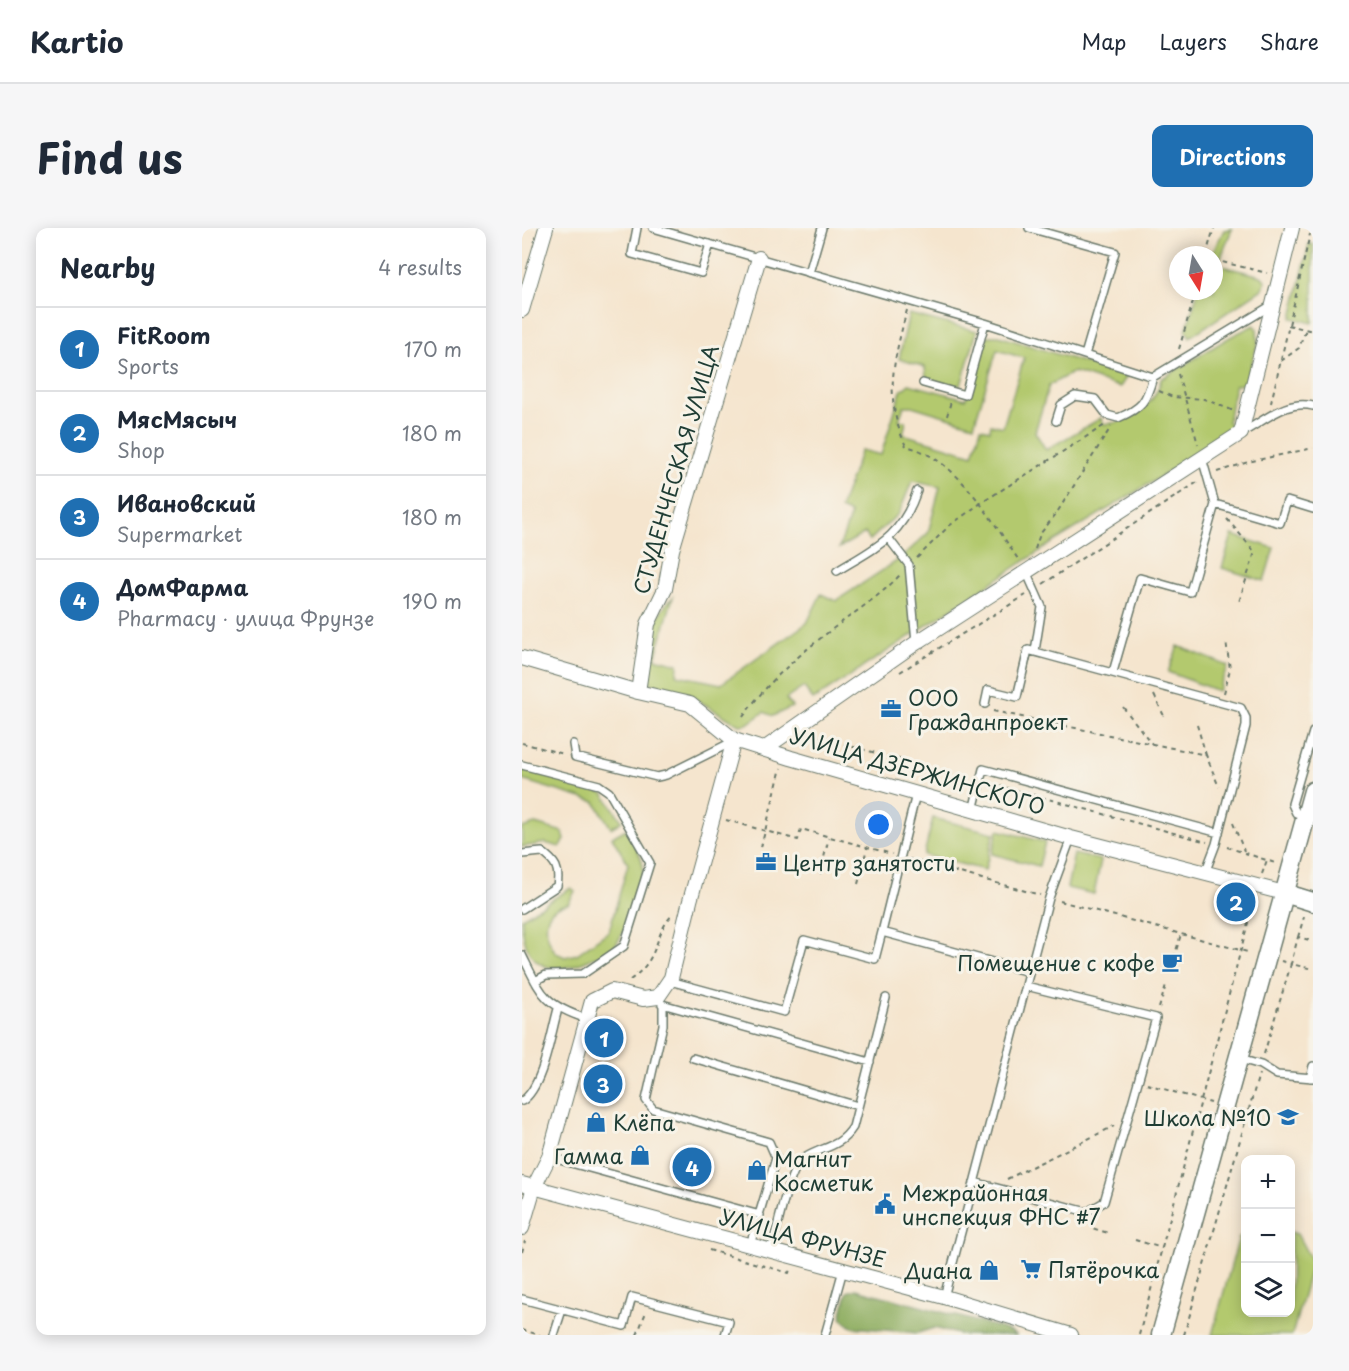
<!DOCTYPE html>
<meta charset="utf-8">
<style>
body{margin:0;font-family:"Playpen Sans",sans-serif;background:#f6f6f7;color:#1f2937}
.controls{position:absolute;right:18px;bottom:18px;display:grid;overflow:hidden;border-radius:12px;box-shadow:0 3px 15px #0003}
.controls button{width:54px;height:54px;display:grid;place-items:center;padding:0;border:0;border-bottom:2px solid #e0e1e3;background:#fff;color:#1f2937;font:30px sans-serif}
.compass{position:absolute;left:647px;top:18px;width:54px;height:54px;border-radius:50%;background:#fff;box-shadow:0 3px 15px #0003;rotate:169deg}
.you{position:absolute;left:357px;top:597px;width:21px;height:21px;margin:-15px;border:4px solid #fff;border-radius:50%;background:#1a73e8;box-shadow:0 0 0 9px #1a73e833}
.badge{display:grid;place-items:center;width:39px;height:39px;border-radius:50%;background:#1f6fb2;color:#fff;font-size:20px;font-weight:700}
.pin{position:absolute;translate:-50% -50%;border:3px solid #fff;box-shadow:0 2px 6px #0006}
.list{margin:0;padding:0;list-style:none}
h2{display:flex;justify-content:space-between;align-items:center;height:78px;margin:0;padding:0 24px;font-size:26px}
h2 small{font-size:20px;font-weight:400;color:#747a83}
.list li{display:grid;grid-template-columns:39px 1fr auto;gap:18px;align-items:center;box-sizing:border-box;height:84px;padding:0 24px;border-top:2px solid #e0e1e3}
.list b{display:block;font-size:22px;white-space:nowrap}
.list p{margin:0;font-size:20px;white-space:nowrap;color:#747a83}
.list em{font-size:20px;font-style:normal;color:#747a83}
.icon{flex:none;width:33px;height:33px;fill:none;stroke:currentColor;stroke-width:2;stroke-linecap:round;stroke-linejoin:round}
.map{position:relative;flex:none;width:791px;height:1107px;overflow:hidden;border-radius:12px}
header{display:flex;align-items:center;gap:36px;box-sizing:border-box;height:84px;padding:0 30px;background:#fff;border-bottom:2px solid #e0e1e3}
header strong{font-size:28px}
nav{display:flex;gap:33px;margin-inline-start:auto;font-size:21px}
.intro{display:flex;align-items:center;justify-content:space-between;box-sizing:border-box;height:144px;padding:0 36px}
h1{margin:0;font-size:42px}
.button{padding:15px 27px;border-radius:12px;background:#1f6fb2;color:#fff;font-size:21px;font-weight:700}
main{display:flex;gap:36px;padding:0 36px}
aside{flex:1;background:#fff;border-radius:12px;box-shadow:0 3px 15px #0003}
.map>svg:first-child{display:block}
.green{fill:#b3c96e;stroke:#698351;stroke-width:1.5;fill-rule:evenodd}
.forest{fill:#8ead61;stroke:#56754a;stroke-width:1.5}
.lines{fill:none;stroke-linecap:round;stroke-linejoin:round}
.service-casing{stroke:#6a786a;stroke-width:10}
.minor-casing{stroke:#6a786a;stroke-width:16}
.tertiary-casing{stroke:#6a786a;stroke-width:21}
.path{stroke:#6a786a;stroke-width:2;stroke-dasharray:4.5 4.5;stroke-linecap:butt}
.service{stroke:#fff;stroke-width:7}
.minor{stroke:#fff;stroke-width:14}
.tertiary{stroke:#fff;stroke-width:18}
.labels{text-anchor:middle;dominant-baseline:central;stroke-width:6;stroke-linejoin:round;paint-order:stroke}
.street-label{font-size:21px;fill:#1f3d34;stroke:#f7f3e8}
.poi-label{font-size:21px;fill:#1f3d34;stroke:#f7f3e8;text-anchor:start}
</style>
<header>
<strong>Kartio</strong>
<nav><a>Map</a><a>Layers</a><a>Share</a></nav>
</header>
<div class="intro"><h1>Find us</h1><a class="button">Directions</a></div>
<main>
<aside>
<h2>Nearby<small>4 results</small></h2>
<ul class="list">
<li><span class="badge">1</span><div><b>FitRoom</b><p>Sports</p></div><em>170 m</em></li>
<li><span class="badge">2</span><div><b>МясМясыч</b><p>Shop</p></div><em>180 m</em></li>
<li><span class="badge">3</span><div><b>Ивановский</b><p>Supermarket</p></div><em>180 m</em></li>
<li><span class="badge">4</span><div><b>ДомФарма</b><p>Pharmacy · улица Фрунзе</p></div><em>190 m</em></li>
</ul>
</aside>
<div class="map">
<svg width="791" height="1107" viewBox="0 0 791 1107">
<rect width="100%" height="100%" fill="#f7f3e8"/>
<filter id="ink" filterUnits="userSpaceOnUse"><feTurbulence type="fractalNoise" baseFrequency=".0167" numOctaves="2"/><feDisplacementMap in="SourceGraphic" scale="12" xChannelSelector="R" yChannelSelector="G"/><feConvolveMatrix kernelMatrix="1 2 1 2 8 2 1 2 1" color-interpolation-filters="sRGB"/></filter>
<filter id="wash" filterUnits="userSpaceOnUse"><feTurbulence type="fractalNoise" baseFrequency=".008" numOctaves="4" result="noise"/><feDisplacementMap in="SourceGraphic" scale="24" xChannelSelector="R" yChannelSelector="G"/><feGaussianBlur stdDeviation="1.35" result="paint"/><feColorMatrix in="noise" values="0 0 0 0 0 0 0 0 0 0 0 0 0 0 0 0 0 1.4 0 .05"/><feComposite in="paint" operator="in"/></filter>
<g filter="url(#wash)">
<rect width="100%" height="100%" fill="#f5e5ce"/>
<path class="green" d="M710,1L696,37L739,48L744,53L739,62L668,109L664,103L676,63H692V27H689L702,2Z
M787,16H791V95L770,90Z
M387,86L455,103L439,157L433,159L404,151L403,139L377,131Z
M732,97L735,101L736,115L723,156L713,157L706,194L711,197L704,209L533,313L291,472L282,459L264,471L270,479L251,488L242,484L225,496L217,497L164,465L140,461L125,453C123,422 128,391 151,369L133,430L156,436L155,447L199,456L285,395L299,366L314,373L378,331L406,305L418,259L390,253L377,285L348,312L343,305L317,320L329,286L318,281L339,222L359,227L379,163L387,156L444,171L461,116L466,108H477L605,148L598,159L552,144L527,157L513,204L524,222L579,190L582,196C608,195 634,176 639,151L708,109ZM475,122L502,130L481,199L469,196L468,202L459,200L451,227L381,206L384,194L377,192L382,178H390L452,197Z
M710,307L752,320L742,353L700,340Z
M656,418L706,438L696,463L646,444Z
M0,541L50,554L81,565L100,593L89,600L73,574L0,552Z
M411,590L472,605L463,642L402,627Z
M13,596L41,604L43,612L38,619L23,615L0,619V600Z
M104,601C110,612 120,626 121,639C122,655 102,710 90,721C85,725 75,728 69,731C27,751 0,738 0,690L49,660L53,663L46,676C18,680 21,707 34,725L43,729L55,726L87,703L106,636L90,609Z
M476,602L523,614L517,638L470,626Z
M552,626L579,632L572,666L545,660Z
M769,1004L775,1006L790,1034L770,1107H690L717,1009L723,1007L724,1084H768Z"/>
<path class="forest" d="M334,1061L479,1100L495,1107H440L412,1100L396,1105L330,1099L319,1090L325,1064Z"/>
</g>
<g filter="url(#ink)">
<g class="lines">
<g class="service-casing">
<path id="service" d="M115,0L110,26L179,45L188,16
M131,0L463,95L631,149L750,77
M507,0L593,24L563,127
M287,45L300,0
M401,155L443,167L463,95
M534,193L539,177L553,168L573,171L585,187L596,190C620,180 624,174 631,149
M719,205C743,193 764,171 791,178
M693,276L758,295L765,273L791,281
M367,311L387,337L394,415
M315,343C354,319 379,310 395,263
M504,343L520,379L513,423
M591,444L618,350L668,364L693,276L680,230
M463,476L466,462L495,469L506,422L719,480L724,490V498L694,616L683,645
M51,516L53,529L135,549L144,547L210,514
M0,537L77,557L87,564L128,635L102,718L61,746L24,747L13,753
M451,583L461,541L697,605
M783,587L774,585L770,576L791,504
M0,626L20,624C34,634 38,641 35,658L0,681
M360,704L394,566
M0,727C20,767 21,776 65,791
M148,753L262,784L282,712L353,731L360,704L507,744
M140,776L348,834
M141,777V797L124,872L131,881L247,914L254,930L228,1017
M171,830L336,878
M718,831L739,837L755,847L791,850
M788,850L791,838
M0,873C21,860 29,805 36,781
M27,929L238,987
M452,954L565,984L582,974L634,790L504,758
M249,1023C255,1004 266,941 281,931C300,918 317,921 331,899L364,770
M422,1069L527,670L549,610
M0,1071L102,1098L110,1069L207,1094L203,1107
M32,1107L40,1082
M303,1107L321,1042"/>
</g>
<g class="minor-casing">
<path id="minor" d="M0,82L24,0
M0,430L116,464L168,476L212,512L269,530L549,610L762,665
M116,464L126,396L143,361L150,322L237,30
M242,521L394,415L719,205L770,0
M0,956L422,1069L549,1107
M0,1000L12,959L27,929L70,773L90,763L121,771L136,769L149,750L168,673L212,512"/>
</g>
<g class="tertiary-casing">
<path id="tertiary" d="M762,665L791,674
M639,1107L791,563"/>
</g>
<path class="path" d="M684,27L692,0
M692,32L745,45
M385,82C372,131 361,170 384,218C437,231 469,292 498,334
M766,97L791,103
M657,121L674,63
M759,133L777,120L784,101
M656,146L676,216
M637,163L651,169L682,171L712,183
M749,175L788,6
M425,188L429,173
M695,244L726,234L791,220
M705,291L733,324L716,377
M513,321L518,306L534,286L589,199
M395,330L427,298L459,275L583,197
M521,356L677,253
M378,444L504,367
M702,465L708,441L704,413
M632,467L642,488
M601,479L630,516
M471,483L684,527L697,559
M221,489C244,455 277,427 309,402C333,384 358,368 378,347
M675,497L684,527
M287,507L447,550
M0,515L42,526
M467,555L685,614
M204,592L276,612L279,601L370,626
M711,595L722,623
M239,619L259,540
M705,619L753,635
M387,631L518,667
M298,646L307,609
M740,646L745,632
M336,656L345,620
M538,673L729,725
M776,709L782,689
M652,730L659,706
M759,733L769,736L776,709L791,713
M108,752C140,729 130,708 151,686
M637,780L644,757
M742,826L769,736L791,741
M625,856L689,875
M485,951L592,898
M568,993L570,1000L586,1005
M613,1012L640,1020
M187,1022L267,1045L268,1041
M0,1024L3,1013
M0,1102L18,1107
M115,1107L124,1084
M617,1107L732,672
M662,1107L737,846"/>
<use href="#service" class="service"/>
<use href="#minor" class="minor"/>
<use href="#tertiary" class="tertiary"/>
</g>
</g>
<defs>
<g id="office-bare" transform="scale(1.62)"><path d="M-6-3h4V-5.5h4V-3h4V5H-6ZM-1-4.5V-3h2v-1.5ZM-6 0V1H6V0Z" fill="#1f6fb2" stroke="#f7f3e8" stroke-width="2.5" paint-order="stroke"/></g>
<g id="cafe-bare" transform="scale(1.62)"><path d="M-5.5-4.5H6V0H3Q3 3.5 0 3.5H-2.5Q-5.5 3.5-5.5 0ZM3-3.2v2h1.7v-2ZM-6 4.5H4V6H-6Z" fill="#1f6fb2" stroke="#f7f3e8" stroke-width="2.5" paint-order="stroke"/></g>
<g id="school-bare" transform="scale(1.62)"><path d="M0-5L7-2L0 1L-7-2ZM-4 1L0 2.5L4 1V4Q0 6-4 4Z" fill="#1f6fb2" stroke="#f7f3e8" stroke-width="2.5" paint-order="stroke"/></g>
<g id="shop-bare" transform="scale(1.62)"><path d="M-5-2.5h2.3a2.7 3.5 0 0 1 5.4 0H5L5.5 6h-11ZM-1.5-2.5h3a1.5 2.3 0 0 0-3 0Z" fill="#1f6fb2" stroke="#f7f3e8" stroke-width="2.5" paint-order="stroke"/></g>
<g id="civic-bare" transform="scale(1.62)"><path d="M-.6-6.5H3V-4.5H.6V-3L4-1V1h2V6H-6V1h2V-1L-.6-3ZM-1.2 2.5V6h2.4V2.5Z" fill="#1f6fb2" stroke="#f7f3e8" stroke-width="2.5" paint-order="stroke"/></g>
<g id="supermarket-bare" transform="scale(1.62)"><path d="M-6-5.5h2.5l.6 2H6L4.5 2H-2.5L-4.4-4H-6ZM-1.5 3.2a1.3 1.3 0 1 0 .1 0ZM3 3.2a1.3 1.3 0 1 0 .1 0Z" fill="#1f6fb2" stroke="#f7f3e8" stroke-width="2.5" paint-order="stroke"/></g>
</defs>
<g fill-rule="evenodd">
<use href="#office-bare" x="369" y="481"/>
<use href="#office-bare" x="244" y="634"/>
<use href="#cafe-bare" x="650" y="734"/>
<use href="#school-bare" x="766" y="889"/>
<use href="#shop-bare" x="74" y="894"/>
<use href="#shop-bare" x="118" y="927"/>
<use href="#shop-bare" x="235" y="942"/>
<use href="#civic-bare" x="363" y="976"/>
<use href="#supermarket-bare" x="509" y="1041"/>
<use href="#shop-bare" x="467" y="1042"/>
</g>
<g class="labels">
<g class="street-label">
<text transform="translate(153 241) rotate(-74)">СТУДЕНЧЕСКАЯ УЛИЦА</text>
<text transform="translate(396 542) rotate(16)">УЛИЦА ДЗЕРЖИНСКОГО</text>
<text transform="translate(281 1009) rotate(15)">УЛИЦА ФРУНЗЕ</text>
</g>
<g class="poi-label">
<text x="386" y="469">ООО<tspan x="386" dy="24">Гражданпроект</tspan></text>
<text x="261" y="634">Центр занятости</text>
<text x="633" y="734" text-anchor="end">Помещение с кофе</text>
<text x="749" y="889" text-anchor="end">Школа №10</text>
<text x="91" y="894">Клёпа</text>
<text x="101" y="927" text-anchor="end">Гамма</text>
<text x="252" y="930">Магнит<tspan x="252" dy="24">Косметик</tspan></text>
<text x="380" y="964">Межрайонная<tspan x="380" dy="24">инспекция ФНС #7</tspan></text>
<text x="526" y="1041">Пятёрочка</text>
<text x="450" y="1042" text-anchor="end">Диана</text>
</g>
</g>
</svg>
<div class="controls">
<button>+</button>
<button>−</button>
<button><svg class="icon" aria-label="layers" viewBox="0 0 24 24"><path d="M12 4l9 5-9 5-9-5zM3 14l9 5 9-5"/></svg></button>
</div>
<svg class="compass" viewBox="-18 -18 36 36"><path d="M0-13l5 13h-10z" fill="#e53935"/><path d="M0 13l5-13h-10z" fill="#747a83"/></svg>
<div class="you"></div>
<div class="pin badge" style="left:82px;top:810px">1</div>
<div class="pin badge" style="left:714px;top:674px">2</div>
<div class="pin badge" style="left:81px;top:856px">3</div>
<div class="pin badge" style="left:170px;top:939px">4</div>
</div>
</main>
